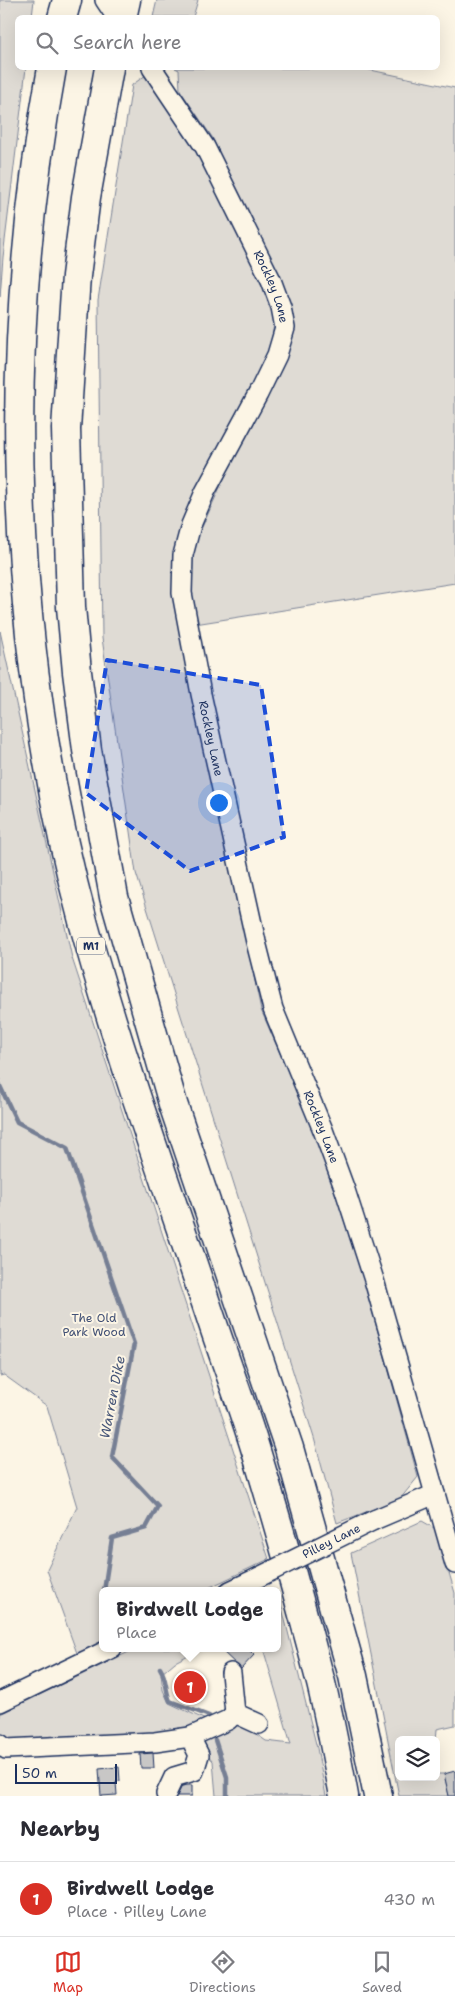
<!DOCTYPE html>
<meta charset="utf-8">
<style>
body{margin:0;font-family:"Shantell Sans",sans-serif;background:#f7f7f7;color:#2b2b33}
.controls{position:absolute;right:15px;bottom:15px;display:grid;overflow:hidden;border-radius:8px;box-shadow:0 5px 20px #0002}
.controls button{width:45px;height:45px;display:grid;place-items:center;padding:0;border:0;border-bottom:1px solid #e1e1e2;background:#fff;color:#2b2b33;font:25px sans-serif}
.scale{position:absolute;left:15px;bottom:12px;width:102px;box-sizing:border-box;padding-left:5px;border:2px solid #1b2f5e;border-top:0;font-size:14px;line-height:18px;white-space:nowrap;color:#1b2f5e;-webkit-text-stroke:4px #fcf5e5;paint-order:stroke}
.you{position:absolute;left:218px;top:802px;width:18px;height:18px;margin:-12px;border:4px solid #fff;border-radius:50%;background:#1a73e8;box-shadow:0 0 0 8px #1a73e833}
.badge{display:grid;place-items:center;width:32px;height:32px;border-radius:50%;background:#d93025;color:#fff;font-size:16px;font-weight:700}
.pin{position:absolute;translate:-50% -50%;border:2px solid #fff;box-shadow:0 1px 5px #0006}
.popup{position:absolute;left:99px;top:1587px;width:182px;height:65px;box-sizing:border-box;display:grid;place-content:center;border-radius:8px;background:#fff;filter:drop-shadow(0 1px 4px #0005);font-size:16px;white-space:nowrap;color:#7c7c81}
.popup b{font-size:19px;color:#2b2b33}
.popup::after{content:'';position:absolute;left:50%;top:100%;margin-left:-10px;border:10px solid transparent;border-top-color:#fff}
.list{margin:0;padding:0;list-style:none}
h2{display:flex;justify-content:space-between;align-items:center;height:65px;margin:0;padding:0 20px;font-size:21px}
h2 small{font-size:16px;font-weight:400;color:#7c7c81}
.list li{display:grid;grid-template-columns:32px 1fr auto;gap:15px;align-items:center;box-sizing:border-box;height:75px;padding:0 20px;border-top:1px solid #e1e1e2}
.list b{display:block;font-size:19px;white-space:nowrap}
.list p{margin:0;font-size:16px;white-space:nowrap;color:#7c7c81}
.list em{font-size:16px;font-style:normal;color:#7c7c81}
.icon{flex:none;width:28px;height:28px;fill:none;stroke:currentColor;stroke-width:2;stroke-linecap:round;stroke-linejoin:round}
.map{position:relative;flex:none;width:455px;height:1796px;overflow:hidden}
.search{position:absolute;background:#fff;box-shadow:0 5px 20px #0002;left:15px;right:15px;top:15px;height:55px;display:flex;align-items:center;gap:12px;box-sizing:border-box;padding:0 18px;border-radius:8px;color:#7c7c81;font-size:19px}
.sheet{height:140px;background:#fff}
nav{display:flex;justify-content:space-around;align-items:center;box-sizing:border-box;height:70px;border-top:1px solid #e1e1e2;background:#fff;font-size:14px;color:#7c7c81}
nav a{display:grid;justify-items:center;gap:2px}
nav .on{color:#d93025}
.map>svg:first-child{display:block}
.green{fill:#dfdbd4;stroke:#7d8599}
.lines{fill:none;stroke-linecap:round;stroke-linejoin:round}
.stream{stroke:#767f94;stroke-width:4.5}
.building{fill:#c8c7c6;stroke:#1b2f5e}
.minor-casing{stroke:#1b2f5e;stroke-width:22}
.highway-casing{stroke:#1b2f5e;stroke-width:31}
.minor{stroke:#fcf5e5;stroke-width:19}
.highway{stroke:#fcf5e5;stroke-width:28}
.minor-bridge-casing{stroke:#1b2f5e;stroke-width:22;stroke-linecap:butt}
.minor-bridge{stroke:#fcf5e5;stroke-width:19}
.marked{fill:#1d4ed8;fill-opacity:0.2;stroke:#1d4ed8;stroke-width:4;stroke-dasharray:10 6;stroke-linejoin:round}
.labels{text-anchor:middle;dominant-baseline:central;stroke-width:4;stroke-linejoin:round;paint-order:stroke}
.shield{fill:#fcf5e5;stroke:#5e6a86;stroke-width:1}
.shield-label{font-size:11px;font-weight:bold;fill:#1b2f5e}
.street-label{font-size:12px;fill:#1b2f5e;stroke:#fcf5e5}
.park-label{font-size:12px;fill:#425176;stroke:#fcf5e5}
.water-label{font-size:14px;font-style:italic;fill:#485779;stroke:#fcf5e5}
</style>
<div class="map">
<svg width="455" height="1796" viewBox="0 0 455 1796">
<rect width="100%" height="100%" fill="#fcf5e5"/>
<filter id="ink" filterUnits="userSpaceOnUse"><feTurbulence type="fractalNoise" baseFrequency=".02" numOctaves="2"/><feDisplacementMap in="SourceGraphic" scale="10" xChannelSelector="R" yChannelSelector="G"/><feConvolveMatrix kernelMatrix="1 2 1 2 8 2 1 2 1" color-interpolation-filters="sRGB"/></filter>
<g filter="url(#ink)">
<path class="green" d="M0,0H34L32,17L18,18V68H26L3,257L0,297Z
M157,0H198L193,17H153Z
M175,68H361L455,88V583L195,624L190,590L193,547L241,441L293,336L287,297L254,229L212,137L180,90L179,70Z
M146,75L203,159L240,231L275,317L270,351L195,491L174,596L261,1010L317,1138L364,1281L418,1477L400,1499L337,1523L314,1438L136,873L102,638L98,300L132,85Z
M0,631L72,958L269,1559L202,1591H102V1643L78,1656L47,1570L77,1507L47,1406L4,1375L0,1376Z
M422,1521L436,1529L455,1593V1725L437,1729L436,1740H399V1777H436V1774H444L449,1796H399L351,1553Z
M278,1592L317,1748L326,1796H216L213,1761L195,1741L239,1722L266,1741L291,1744L263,1648H278Z
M137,1648H202L175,1662L161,1674L163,1690L169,1703L206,1720L165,1735L9,1742L0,1733V1714Z"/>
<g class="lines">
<path class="stream" d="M0,1086L17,1122L67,1148L134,1344L112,1457L158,1506L146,1528L112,1538L104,1591
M160,1668C167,1679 165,1689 170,1701L209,1716
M215,1740L227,1777V1796"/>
</g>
<path class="building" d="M219,1648H247L254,1655L241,1669Z
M194,1672L197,1686L201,1685L203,1696L185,1700L183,1689H179L177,1676Z
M153,1753L154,1768H141L140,1754Z
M119,1767L120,1781L116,1782L117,1795L101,1796L99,1769Z
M455,1771V1796H449L444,1774Z
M188,1785H192V1796H177L182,1786Z"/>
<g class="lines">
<g class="minor-casing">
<g id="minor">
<path d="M105,0L117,18"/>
<path id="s1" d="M152,68L205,147L271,280L281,307L285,328L277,355L258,394L205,492L191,525L183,555L182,593L201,694L256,942L273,1009L323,1130L345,1190L374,1280L455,1564"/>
<path d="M374,1520L435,1494"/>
<path d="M230,1591L249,1582"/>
<path d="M231,1673L235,1713"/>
<path d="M0,1702L112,1648"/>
<path d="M235,1713L259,1724"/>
<path d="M0,1744L6,1749L155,1742L190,1737L228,1720L235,1713"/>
<path d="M166,1794L174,1777L194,1771L199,1755L190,1737"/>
</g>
</g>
<g class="highway-casing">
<path id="highway" d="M62,18L67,0
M122,18L126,0
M52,68C0,351 9,646 84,925C121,1060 169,1192 213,1324C227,1366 243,1408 256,1451C279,1527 301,1605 321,1683C330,1720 337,1758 344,1796
M109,68L86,197L76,276L66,429L71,607L77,672L87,750L114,897L173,1104L289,1448L353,1676L378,1796"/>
</g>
<use href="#minor" class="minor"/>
<use href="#highway" class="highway"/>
<g class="minor-bridge-casing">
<g id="minor-bridge">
<path id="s2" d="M249,1582L374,1520"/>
</g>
</g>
<use href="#minor-bridge" class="minor-bridge"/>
</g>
</g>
<path class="marked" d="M107,660L261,685L284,837L190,871L86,793Z"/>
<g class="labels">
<rect class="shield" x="77" y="937.5" width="28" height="17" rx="4"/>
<g class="shield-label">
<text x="91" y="946">M1</text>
</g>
<g class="street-label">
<text stroke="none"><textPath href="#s1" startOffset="250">Rockley Lane</textPath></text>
<text stroke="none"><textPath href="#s1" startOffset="730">Rockley Lane</textPath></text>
<text stroke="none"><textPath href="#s1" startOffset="1135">Rockley Lane</textPath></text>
<text stroke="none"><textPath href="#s2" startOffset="92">Pilley Lane</textPath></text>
</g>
<g class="park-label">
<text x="94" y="1318">The Old<tspan x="94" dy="14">Park Wood</tspan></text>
</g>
<g class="water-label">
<text transform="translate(112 1397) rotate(-79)">Warren Dike</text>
</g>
</g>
</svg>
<div class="controls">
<button><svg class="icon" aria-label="layers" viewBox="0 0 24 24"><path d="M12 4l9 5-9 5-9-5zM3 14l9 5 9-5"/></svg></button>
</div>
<div class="scale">50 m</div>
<div class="you"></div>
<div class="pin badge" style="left:190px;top:1687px">1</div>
<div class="popup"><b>Birdwell Lodge</b>Place</div>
<div class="search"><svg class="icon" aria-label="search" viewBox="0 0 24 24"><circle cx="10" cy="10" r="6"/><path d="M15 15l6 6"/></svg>Search here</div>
</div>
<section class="sheet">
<h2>Nearby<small></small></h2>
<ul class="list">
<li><span class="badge">1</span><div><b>Birdwell Lodge</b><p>Place · Pilley Lane</p></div><em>430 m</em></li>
</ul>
</section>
<nav>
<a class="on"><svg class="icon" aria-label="map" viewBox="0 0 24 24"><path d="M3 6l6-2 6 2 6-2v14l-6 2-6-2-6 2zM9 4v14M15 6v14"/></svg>Map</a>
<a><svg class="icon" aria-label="directions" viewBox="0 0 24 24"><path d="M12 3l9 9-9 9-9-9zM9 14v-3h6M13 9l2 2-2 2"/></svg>Directions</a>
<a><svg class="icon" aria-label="saved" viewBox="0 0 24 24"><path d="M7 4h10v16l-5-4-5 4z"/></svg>Saved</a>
</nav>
